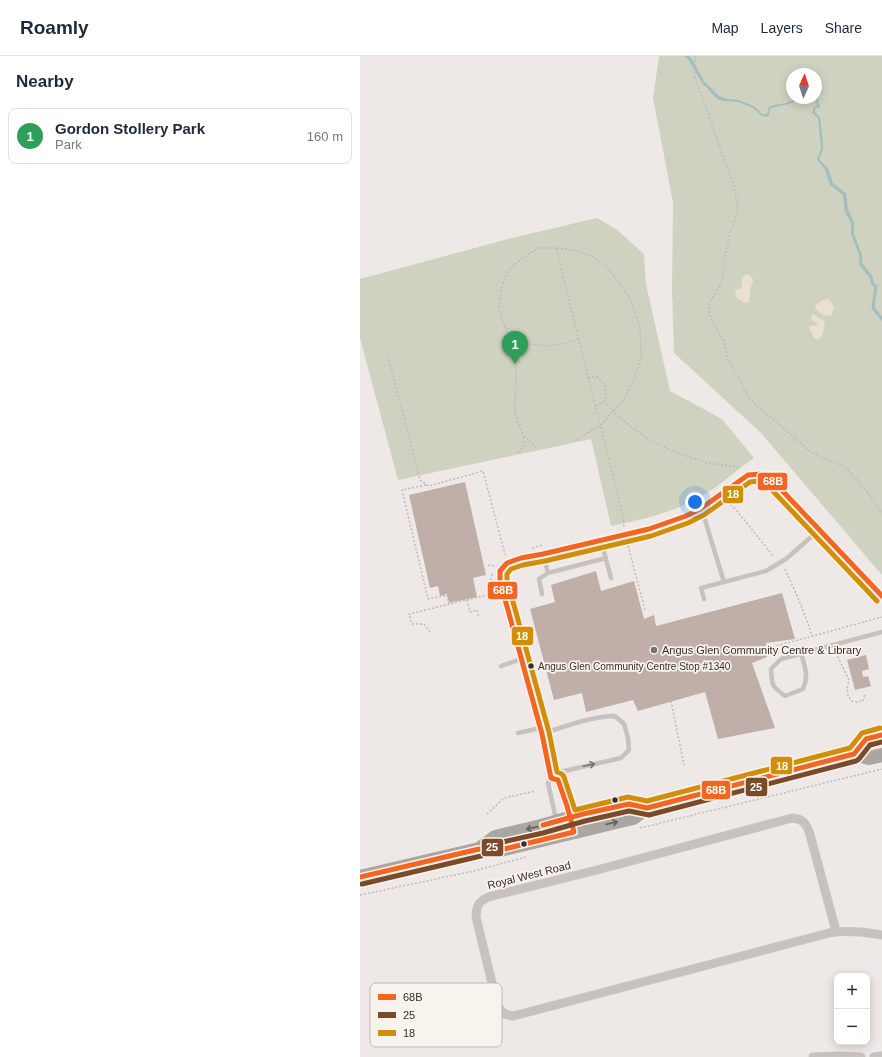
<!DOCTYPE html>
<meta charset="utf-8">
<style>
body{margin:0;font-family:Helvetica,sans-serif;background:#f6f6f7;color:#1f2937}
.controls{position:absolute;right:12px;bottom:12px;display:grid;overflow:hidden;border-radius:8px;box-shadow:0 2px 10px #0003}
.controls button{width:36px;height:36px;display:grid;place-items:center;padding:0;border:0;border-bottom:1px solid #e0e1e3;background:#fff;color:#1f2937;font:20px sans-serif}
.compass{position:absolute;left:426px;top:12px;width:36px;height:36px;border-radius:50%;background:#fff;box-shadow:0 2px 10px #0003;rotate:3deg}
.you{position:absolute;left:335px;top:446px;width:14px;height:14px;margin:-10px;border:3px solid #fff;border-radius:50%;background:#1a73e8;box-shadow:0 0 0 6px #1a73e833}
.badge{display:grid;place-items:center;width:26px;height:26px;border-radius:50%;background:#78706d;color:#fff;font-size:13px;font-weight:700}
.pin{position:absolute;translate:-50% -33px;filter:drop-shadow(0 1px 2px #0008)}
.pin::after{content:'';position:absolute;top:21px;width:14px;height:12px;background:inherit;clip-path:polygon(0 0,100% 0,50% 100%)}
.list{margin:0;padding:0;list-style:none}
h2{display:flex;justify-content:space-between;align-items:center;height:52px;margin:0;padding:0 16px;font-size:17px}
h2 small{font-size:13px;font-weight:400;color:#747a83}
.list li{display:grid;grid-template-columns:26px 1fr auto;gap:12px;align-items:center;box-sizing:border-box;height:56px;margin:0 8px 8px;padding:0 8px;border:1px solid #e0e1e3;border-radius:8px}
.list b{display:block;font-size:15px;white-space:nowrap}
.list p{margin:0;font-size:13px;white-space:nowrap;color:#747a83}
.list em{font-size:13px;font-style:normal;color:#747a83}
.map{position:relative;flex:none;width:522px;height:1001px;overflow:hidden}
header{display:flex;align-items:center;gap:24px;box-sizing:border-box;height:56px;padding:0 20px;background:#fff;border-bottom:1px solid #e0e1e3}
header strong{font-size:19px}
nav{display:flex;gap:22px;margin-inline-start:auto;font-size:14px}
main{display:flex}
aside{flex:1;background:#fff}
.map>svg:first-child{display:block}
.green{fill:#d0d2c1;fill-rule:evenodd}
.sand{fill:#ebdfcf}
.water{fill:#a3bebd}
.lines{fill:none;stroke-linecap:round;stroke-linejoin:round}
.stream{stroke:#a3bebd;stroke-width:3}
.building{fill:#c0aea9}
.path{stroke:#c0bab7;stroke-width:1.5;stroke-dasharray:2 2;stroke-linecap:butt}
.service{stroke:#c7c2be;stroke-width:4.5}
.minor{stroke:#c7c2be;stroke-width:9}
.primary{stroke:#aca6a3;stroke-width:14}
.bus-1-casing{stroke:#f9f3ee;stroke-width:8}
.bus-2-casing{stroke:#f9f3ee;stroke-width:8}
.bus-3-casing{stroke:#f9f3ee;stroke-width:8}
.bus-1{stroke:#f26522;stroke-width:5}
.bus-2{stroke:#7a4b2a;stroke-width:5}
.bus-3{stroke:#d18e09;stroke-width:5}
.oneway{stroke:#78716e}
.oneway2{stroke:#665f5c}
.poi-dot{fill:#78706d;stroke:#f9f3ee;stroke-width:1.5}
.bus-dot{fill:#382f2c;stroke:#f9f3ee;stroke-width:1.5}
.labels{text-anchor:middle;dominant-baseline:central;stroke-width:3.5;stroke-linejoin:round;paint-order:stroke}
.bus-label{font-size:10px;fill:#382f2c;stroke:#f9f3ee;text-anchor:start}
.poi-label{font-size:11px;fill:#382f2c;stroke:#f9f3ee;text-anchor:start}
.street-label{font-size:11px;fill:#382f2c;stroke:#f9f3ee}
.key{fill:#f9f3ee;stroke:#bfb8b4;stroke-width:1}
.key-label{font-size:11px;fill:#382f2c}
.line-badge{stroke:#f9f3ee;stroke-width:1.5}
.badge-label{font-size:11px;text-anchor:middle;font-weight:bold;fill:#fff}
</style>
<header>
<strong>Roamly</strong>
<nav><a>Map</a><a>Layers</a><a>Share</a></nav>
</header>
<main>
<aside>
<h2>Nearby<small></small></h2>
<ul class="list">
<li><span class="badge" style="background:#2e9e5b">1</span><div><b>Gordon Stollery Park</b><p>Park</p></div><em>160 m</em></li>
</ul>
</aside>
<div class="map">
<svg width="522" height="1001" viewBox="0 0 522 1001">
<rect width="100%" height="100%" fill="#eee9e6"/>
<path class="green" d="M299,0H522V519L400,376L314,297L312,234L313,147L293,42ZM432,18H456V42H432Z
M237,162L256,173L284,198L286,228L310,335L362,363L394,402C375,415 358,432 337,443C310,457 281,464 251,470L231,383L38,424L0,282V223L152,182Z"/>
<path class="sand" d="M386,218L391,220L393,225L390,234L389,245L387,247C381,246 371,240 377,233H380L382,231V222Z
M466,243H469L474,251L471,260L463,259L455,253L456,248Z
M454,258L457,261L465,265C463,272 465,280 458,284L454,282L453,279L449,272L450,270H455L457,269V267L453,265L451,263L452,260Z"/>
<path class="water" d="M324,0H329L332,3L344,25L359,40L364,42L378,44L394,50L402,58H407L409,51C415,48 421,48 426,47C432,45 437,42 443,42L429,48L411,52L408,61L402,60L393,52L378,46L363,45L357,43L342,27L328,3Z
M456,40L457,41L460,51L459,52H456L455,56L460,61L463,86V93L459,103L468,112L473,127L486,137L488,153L494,166V178L502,199V209L501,212L500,210L499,199L491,178V167L485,157L483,139L470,129L465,114L457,103L461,93L458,62L452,57L454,51L457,50L456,43L454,42H456Z"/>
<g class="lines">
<path class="stream" d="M501,208L511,221L513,228L516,230L513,252L522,263"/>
</g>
<path class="building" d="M105,426L126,519L113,522L117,541L89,547L87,538L80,540L78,530L70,532L49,439Z
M236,515L241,535L274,525L284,563L294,559L296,570L422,537L435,583L406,587L407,601L392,607L415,672L358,683L345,636L278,655L273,644L226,656L222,637L194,644L170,553L195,546L191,529Z
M506,599L509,613L502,615L503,621L508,620L511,630L495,634L487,604Z"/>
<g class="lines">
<path class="path" d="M336,0L334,19L374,130L378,153L370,177L364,206L363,222L356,237L352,242L349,249V256L351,263L364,285L368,303L390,343L397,350L418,367L452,397L485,411L506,434L522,458
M196,192H179L162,202L148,215L141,233L139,252L144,269L157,281L169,288L185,290L204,288L218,283
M145,271L154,298L156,312L155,358L163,379L177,392
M154,298L157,289L162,284
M28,300L60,424L69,430L123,415L143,491L146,500
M228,321H237C244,327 250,335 244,345C242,347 238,349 235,350
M244,345C269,374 299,392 336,403C342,405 348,407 354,408C363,409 372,410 381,411
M213,385L240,370L263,344L274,323L281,301L280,271L272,247L262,230L246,210L231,200L214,194L196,192L235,350L242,375L263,461L264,471
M158,397L164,389L163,379
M66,429L42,434L68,543L87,539L89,549
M365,443L377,455L414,501
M267,486L285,554
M172,492L182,489
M128,509L135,510
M425,513C435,535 445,557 452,580
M132,518L131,522L133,538
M107,544L110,556L117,554L119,562
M70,576L64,568H52L49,558L135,537
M409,592L522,561
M476,597L489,624L487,632L488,640L492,645L497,646L503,645L505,638
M311,645L324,709
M127,758L144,742L176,735
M280,772L522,713
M0,839L114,815L166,801"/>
<path class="service" d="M340,453L345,464L364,526
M241,485L251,522
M183,498L188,517L246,502
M182,538L179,523L188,517
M344,543L341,532L406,515L426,503L459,474
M441,597C445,612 449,619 443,633L425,640C411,630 412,629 411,613L421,603L522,576
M141,610L161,603
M158,677L180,672
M182,678C203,671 233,660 255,660L264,668L268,682L269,694L261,702L191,718
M191,722L198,724L207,750L214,775
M196,763L188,727L191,722V718L182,678L140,525V515L147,507L161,502L183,498L289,473L326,460L340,453L388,419L401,418L415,427L459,474L522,540"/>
<path class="minor" d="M476,875L449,775C445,766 442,763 432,762L241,813L132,840C121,843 116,848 116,861L137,948C141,956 144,959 153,960L363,905L469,877C486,874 505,876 522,879
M453,1001L478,1000L501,1001
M514,1001L522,1000"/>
<path class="primary" d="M494,698L506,683L522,679
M119,793L135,781L181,770L223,758L269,748L287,752
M0,821L119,793L140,794L273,762L287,752L494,698L509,702L522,699"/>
<g class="bus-1-casing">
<path id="bus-1" d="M183,769L223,758L269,748L287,752L494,698L506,683L522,679
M0,821L119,793L140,794L214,776L207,750L198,724L191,722L182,678L140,525V515L147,507L161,502L183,498L289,473L326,460L340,453L388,419L401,418L415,427L522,540"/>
</g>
<g class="bus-2-casing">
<path id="bus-2" d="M2,828L121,800L138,787L183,777L225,765L269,755L289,759L496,705L499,703L510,689L522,686"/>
</g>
<g class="bus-3-casing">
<path id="bus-3" d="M517,545L410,432L399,425L390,426L344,459L328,467L291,480L185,505L163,509L151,513L147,518V524L189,676L197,716L202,718L204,721L215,754L268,741L287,745L490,692L502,677L520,672"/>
</g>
<use href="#bus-1" class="bus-1"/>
<use href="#bus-2" class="bus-2"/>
<use href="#bus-3" class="bus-3"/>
</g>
<defs><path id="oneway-shaft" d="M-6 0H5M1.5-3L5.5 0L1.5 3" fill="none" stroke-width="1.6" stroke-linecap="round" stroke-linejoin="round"/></defs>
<use class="oneway" href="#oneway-shaft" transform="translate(229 709) rotate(-12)"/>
<g class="oneway2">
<use href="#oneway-shaft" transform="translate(252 767) rotate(-13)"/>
<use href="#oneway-shaft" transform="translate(172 772) rotate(167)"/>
</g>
<circle class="poi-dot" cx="294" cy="594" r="4"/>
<g class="bus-dot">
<circle cx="171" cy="610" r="3.5"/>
<circle cx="255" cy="744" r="3.5"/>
<circle cx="164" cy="788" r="3.5"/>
</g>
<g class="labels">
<g class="bus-label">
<text x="178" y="610">Angus Glen Community Centre Stop #1340</text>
</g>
<g class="poi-label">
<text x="302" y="594">Angus Glen Community Centre &amp; Library</text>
</g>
<g class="street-label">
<text transform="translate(169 819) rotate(-14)">Royal West Road</text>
</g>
</g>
<rect x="10" y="927" width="132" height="64" rx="6" class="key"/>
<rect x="18" y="938" width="18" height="6" fill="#f26522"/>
<rect x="18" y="956" width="18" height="6" fill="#7a4b2a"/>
<rect x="18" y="974" width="18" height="6" fill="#d18e09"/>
<g class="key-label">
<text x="43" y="945">68B</text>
<text x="43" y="963">25</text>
<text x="43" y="981">18</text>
</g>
<g class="line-badge">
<rect x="397" y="416" width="31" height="19" rx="4" fill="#f26522"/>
<rect x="362" y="429" width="22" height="19" rx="4" fill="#d18e09"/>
<rect x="127" y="525" width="31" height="19" rx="4" fill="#f26522"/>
<rect x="151" y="570" width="23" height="20" rx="4" fill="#d18e09"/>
<rect x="410" y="700" width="23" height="19" rx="4" fill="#d18e09"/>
<rect x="385" y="721" width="23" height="20" rx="4" fill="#7a4b2a"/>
<rect x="341" y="724" width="30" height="20" rx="4" fill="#f26522"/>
<rect x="121" y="782" width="23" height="19" rx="4" fill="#7a4b2a"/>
</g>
<g class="badge-label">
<text x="413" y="429">68B</text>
<text x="373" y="442">18</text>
<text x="143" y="538">68B</text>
<text x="162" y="584">18</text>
<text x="422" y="714">18</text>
<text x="396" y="735">25</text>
<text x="356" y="738">68B</text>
<text x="132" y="795">25</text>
</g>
</svg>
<div class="controls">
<button>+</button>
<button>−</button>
</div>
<svg class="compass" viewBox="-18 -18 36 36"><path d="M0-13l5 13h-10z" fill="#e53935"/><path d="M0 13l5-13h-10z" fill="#747a83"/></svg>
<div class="you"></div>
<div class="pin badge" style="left:155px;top:308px;background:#2e9e5b">1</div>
</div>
</main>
